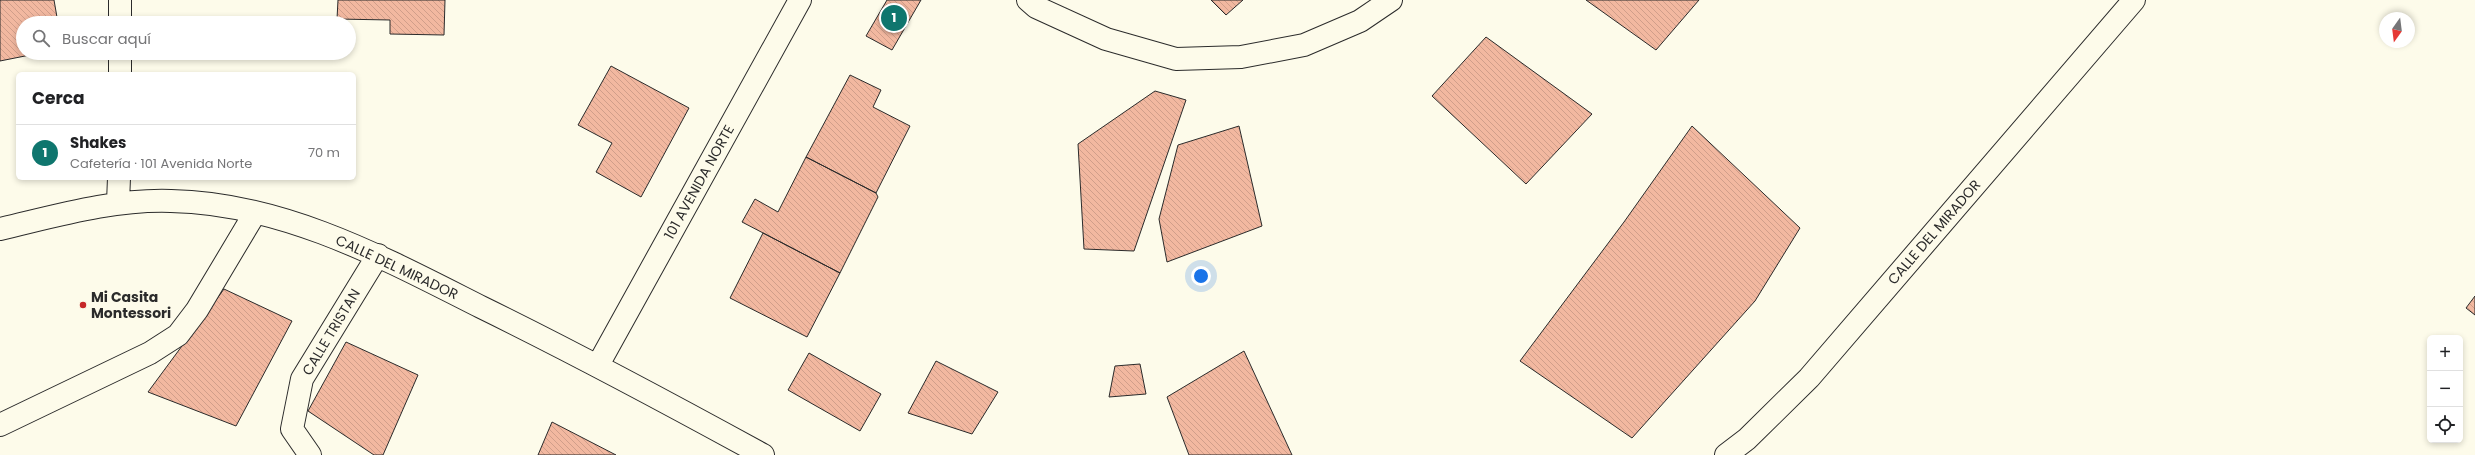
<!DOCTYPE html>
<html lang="es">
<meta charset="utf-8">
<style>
body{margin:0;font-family:Poppins,sans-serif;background:#f6f6f6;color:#202124}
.controls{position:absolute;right:12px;bottom:12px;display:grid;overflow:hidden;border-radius:6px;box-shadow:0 2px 6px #0003}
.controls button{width:36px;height:36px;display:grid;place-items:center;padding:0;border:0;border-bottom:1px solid #e0e0e0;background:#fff;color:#202124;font:20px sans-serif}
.compass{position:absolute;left:2379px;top:12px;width:36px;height:36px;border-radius:50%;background:#fff;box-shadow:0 2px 6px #0003;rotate:194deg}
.you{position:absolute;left:1201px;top:276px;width:14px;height:14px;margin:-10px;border:3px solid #fff;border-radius:50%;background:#1a73e8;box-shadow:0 0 0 6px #1a73e833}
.badge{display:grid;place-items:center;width:26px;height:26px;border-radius:50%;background:#0f766e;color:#fff;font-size:13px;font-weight:700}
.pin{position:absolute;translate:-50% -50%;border:2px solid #fff;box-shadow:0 1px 4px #0006}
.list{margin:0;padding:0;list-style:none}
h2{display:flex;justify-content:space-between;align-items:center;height:52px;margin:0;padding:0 16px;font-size:17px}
h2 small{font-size:13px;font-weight:400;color:#757577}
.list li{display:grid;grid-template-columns:26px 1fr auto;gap:12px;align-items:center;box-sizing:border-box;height:56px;padding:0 16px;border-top:1px solid #e0e0e0}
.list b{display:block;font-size:15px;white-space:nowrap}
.list p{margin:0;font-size:13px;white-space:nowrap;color:#757577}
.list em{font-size:13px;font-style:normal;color:#757577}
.icon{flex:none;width:22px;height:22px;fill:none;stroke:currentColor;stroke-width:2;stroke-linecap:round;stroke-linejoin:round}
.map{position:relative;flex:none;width:2475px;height:455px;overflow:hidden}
.search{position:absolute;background:#fff;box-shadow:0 2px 6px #0003;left:16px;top:16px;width:340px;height:44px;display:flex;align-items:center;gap:10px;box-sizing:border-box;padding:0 14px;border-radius:22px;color:#757577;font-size:15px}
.panel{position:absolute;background:#fff;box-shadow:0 2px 6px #0003;left:16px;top:72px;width:340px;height:108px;border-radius:6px}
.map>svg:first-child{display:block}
.building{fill:url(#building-back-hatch);stroke:#2b2b2b}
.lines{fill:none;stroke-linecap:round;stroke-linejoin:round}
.minor-casing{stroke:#2b2b2b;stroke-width:24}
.minor{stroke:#fdfbea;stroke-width:22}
.poi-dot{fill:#c62828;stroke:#fdfbea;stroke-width:1.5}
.labels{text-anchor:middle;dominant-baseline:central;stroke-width:3;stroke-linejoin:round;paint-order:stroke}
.street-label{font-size:14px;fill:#2b2b2b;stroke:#fdfbea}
.poi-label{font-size:14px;font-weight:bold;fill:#2b2b2b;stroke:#fdfbea;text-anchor:start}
</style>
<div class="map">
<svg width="2475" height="455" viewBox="0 0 2475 455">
<defs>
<pattern id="building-back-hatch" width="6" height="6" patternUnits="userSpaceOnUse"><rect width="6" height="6" fill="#f2b8a0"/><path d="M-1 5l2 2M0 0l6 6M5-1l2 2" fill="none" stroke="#d09e8a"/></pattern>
</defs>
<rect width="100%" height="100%" fill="#fdfbea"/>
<path class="building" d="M0,0H54L58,23H23V53H40L0,61Z
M338,0H445L444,35L390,34V20L337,19Z
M887,0H921L892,50L866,36Z
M1211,0H1243L1226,15Z
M1586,0H1699L1656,50Z
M1486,37L1592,114L1526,184L1432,96Z
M611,66L689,108L641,197L596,172L612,143L578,125Z
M850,75L881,90L873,107L910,126L876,193L806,157Z
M1155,91L1186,100L1134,251L1084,249L1078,144Z
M1239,126L1262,226L1167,262L1159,219L1178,145Z
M1692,126L1800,228L1755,301L1632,438L1520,361L1624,222Z
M806,157L876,193L878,197L840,273L742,222L755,199L778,212Z
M763,233L840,273L807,337L730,298Z
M224,289L292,321L236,426L148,392Z
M2475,296V315L2466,308Z
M346,342L418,375L383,455H374L308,411Z
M1244,351L1292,455H1189L1167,397Z
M809,353L881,394L860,431L788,390Z
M936,361L998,392L972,434L908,413Z
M1140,364L1146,394L1109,397L1115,366Z
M552,422L616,455H538Z"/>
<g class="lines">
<g class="minor-casing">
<path id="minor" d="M1028,0L1036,7L1106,39L1176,59L1241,57L1304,45L1360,21L1391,0
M120,23V0
M120,74V53
M118,202L119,178
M0,229C56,216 113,199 171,201C283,203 384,258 481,307C577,354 670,404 763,455
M598,365L800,0
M0,425L150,353L178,335L197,310L255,213
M310,455L292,429L302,379L378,255
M1726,455L1747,439L1809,378L2134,0"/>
</g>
<use href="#minor" class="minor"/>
</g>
<circle class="poi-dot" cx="83" cy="305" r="4"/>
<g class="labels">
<g class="street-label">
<text transform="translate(699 182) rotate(-61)">101 AVENIDA NORTE</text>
<text transform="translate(1934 232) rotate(-49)">CALLE DEL MIRADOR</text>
<text transform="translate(397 267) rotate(25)">CALLE DEL MIRADOR</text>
<text transform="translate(331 332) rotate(-59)">CALLE TRISTAN</text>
</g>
<g class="poi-label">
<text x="91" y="297">Mi Casita<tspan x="91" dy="16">Montessori</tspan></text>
</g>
</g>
</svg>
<div class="controls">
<button>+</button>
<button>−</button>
<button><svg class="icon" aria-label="locate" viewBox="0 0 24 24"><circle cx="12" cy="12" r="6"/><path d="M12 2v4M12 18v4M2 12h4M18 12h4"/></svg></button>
</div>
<svg class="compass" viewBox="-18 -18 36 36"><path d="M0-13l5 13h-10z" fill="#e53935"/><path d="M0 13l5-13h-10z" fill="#757577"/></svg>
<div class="you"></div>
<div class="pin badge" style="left:894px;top:18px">1</div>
<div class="search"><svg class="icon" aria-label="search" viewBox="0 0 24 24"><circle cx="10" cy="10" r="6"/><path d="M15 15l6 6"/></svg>Buscar aquí</div>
<section class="panel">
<h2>Cerca<small></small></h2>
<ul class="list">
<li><span class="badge">1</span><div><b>Shakes</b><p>Cafetería · 101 Avenida Norte</p></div><em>70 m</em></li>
</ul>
</section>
</div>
